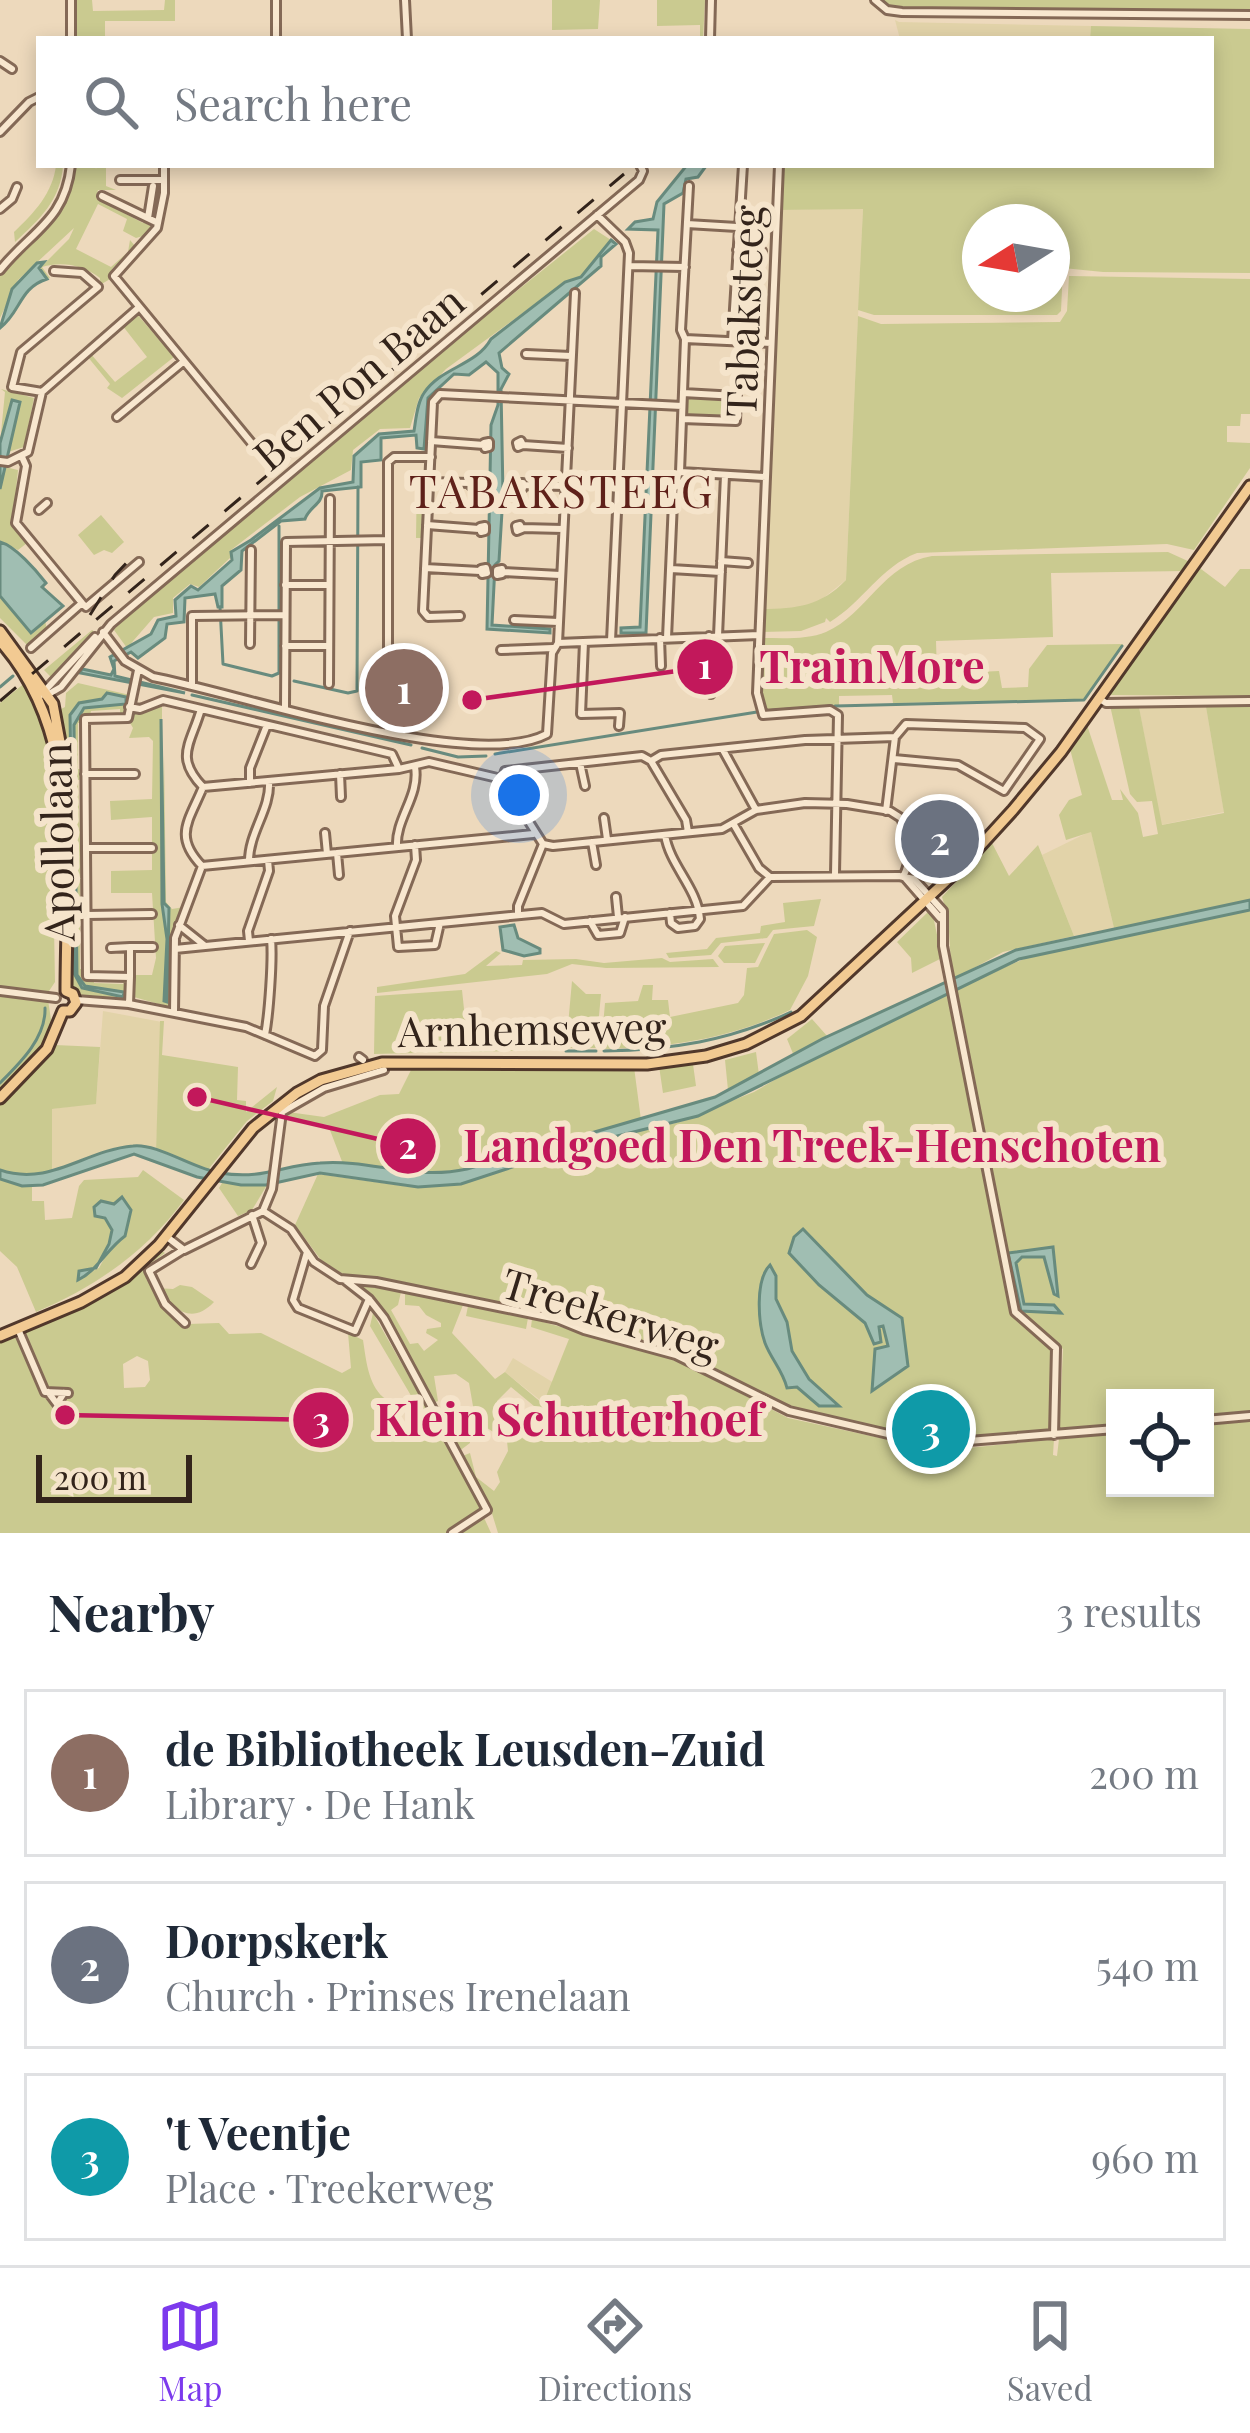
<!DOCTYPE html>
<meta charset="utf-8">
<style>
body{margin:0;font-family:"Playfair Display",serif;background:#f2f2f3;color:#1f2937}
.controls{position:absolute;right:36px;bottom:36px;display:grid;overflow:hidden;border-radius:0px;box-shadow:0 6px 18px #0003}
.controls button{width:108px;height:108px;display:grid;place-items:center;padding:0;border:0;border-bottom:3px solid #e0e1e3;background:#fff;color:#1f2937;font:60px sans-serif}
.compass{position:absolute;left:962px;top:204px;width:108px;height:108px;border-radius:50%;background:#fff;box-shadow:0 6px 18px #0003;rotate:259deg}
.scale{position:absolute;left:36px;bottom:30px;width:156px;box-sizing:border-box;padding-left:12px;border:6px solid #33241b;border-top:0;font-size:33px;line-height:42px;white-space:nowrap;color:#33241b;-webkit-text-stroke:9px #f5e4cb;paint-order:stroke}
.you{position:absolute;left:519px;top:795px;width:42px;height:42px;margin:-30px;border:9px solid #fff;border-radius:50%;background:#1a73e8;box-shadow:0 0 0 18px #1a73e833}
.badge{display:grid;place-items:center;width:78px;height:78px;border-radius:50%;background:#7c3aed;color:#fff;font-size:39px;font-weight:700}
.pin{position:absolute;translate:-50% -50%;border:6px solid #fff;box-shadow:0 3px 12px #0006}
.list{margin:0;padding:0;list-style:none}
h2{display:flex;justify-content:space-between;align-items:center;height:156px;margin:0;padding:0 48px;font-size:51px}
h2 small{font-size:39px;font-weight:400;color:#747a83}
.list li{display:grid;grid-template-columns:78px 1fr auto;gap:36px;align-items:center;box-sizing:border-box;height:168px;margin:0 24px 24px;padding:0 24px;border:3px solid #e0e1e3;border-radius:0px}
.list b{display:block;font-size:45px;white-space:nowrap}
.list p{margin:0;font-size:39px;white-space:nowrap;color:#747a83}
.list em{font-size:39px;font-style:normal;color:#747a83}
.icon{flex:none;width:66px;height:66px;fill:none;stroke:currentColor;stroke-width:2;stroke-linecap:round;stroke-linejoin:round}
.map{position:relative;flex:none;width:1250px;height:1533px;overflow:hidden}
.search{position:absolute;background:#fff;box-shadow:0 6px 18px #0003;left:36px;right:36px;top:36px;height:132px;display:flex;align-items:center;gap:30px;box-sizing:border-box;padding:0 42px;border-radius:0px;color:#747a83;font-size:45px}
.sheet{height:732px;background:#fff}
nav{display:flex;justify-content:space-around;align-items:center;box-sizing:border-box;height:168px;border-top:3px solid #e0e1e3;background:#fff;font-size:33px;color:#747a83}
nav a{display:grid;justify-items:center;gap:6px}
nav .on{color:#7c3aed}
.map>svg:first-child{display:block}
.farmland{fill:#e2d3a9}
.green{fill:#caca90;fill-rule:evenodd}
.water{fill:#a0beb2;stroke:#688b7e;stroke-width:3}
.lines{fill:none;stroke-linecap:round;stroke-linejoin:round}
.stream{stroke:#688b7e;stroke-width:3}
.minor-casing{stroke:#846956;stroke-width:12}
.major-casing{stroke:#51382b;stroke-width:15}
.minor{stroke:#f8e7cf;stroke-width:6}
.major{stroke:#f2ca92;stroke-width:9}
.rail{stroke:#33241b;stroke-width:3;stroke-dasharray:21 21;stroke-linecap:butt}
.labels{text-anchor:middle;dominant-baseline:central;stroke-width:12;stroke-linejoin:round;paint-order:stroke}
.street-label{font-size:42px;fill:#33241b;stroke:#f5e4cb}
.neighbourhood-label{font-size:45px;letter-spacing:3px;fill:#5f211a;stroke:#f5e4cb}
.leader{fill:none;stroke:#c2185b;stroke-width:4.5}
.callout-dot{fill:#c2185b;stroke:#f5e4cb;stroke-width:4.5}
.mark-label{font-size:36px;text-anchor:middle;font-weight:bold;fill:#fff}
.callout-label{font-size:45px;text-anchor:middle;font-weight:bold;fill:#c2185b;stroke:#f5e4cb;stroke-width:12;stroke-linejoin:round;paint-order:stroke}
</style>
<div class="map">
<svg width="1250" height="1533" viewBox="0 0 1250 1533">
<rect width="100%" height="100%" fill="#edd9bc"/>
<path class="farmland" d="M895,20L899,22L1091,26L1090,39H900Z
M863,208L846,580L817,603L795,609H761L778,210Z
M1205,701L1224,812L1161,825L1138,702Z
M1091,831L1114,928L1074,936L1042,855Z
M103,1011L162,1022L156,1151L128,1147L52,1172V1109L96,1103Z
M513,1358L554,1383L545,1404L505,1372Z"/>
<path class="green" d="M74,0H92L93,11L164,10L165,0H175V21H105V39H74Z
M552,0H600L598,29L552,30Z
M657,0H705L703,39H700V25L657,26Z
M878,0H1250V11L901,10Z
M1091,26L1250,29V273L1103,272L1063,268L1061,311L1057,315H874L858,310L863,209L778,210L781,165H1211V39H1090ZM980,222H1052V294H980Z
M56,165H63C61,200 39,220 15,242L14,232C34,213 53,193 56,165Z
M74,165H95L96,169L97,165H106V186L116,190H98L96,198L143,223L145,220L153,224L150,234L136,238L123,231L127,219L98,204L76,249L111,267L128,252L130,240L135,246L112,269L110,279L100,285V278C83,265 62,261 42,267L50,278L47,279L39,269L69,239L74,228L18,280L0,318V276C34,235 66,224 74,165Z
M594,229L611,240L581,277L565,282L446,369L419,398L410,428L380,429L353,450L351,470L300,497L231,550L230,558L199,587L190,584L173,598V613L154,617L127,648L114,630L117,625L391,392Z
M1069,276L1250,279V414H1241L1240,426H1227V442L1250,443V468L1194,550L1167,544L917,553C880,567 863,602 830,622L826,618L825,622L801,631L761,632V609C796,609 821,606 846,580L858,316L881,324L1060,322L1067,311Z
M136,313L174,357L122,398L107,388L110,384L87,356L90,353L115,382L147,357L122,325Z
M1,389L34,398L24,447L8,452L20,403L12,401L0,443L5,392Z
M685,394L740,396L739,420L684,417Z
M5,467L18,470L13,520L27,543L18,550L0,542V489Z
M417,473H427L423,538H416Z
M101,515L124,542L112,553L104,550L94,555L78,535Z
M1168,552L1190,562L1184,571L1051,573L1053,637L936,641L937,674L999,671L1002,688L1028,687L1029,669L1047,645L1123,644L1086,700L893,703L892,695L839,696V705L763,711L759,697L760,638C781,638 808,640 826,632C867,614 883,564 932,556Z
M1197,566L1225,587L1240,569H1250V696L1108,695Z
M0,596L31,632L45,620L47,630L28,646L0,618Z
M92,630L95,632L53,679L44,670Z
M26,682L47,732L51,761L55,982L47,994L0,988V703Z
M78,683L130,695L124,714L120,715V709L91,711L90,716L84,715L83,723H78V769H83L84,779L78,780L80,834H85V853L81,854L80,910L85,911V920L80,921V969H85L84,976L93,978L94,983L123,984L126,979L127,998L123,1000L80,996L70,986L69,810L59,710L65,707L66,693ZM109,693L127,697L125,705C104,704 79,702 74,725L77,975L86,986L124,992L123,997C104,993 80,994 73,972L70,715L79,703L101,699Z
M1109,701L1138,702L1162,825L1224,813L1205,701H1250V900L1114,928L1091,832L1066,840L1059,815L1069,800L1082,795L1070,749L1087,725L1112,800H1123L1120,789L1138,813L1143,837L1158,834L1152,801L1137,802L1130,794Z
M162,704V852L164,755L166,902L172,909L184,907L173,935V1004L169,1007L134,997V975H152L156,958L152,893H111V871L152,870V817L111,820L110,801L152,799L153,741L149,737L129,738L133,728L129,721L133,713Z
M934,828L932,844L950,863L930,878C907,870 913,854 912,833Z
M992,843L1009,876L1038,845L1074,936L1003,952L952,980L948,916L942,897Z
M821,899L814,926L773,930L767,938L721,943L711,955L669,958L666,953L707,949L716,938L760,933L761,926L785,922L783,903Z
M1250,910V1414L1205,1418V1398H1115V1428L1059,1434L1063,1349L1022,1314L1013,1253H1008L954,989L1031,956Z
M928,912L933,916L942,958L912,973L911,958L897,942Z
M807,930L817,937L808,976L790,1010C727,1040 669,1047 601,1049L605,1003L638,1001L643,985H653L652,1000H668L670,1017L738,1003L744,995L747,968L758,967L774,934Z
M765,943L755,963H724L718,956L725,946Z
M496,951L501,953L486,966L522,965L523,960L576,959L604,963L662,958L670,962L713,959L719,967L606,968L572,964L547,974L377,993V987L465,974Z
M572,981L586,994H601L596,1048H566Z
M462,990L466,1028L547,1026L549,1050L374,1054L375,996Z
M949,991L1013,1311L1055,1351L1050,1433L936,1442L792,1413L755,1393L757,1390L679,1350L585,1329L557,1316L343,1274L321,1260L295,1225L318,1174L410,1187L447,1186L591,1142L676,1123L754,1092L828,1049Z
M0,994L48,1000L55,1045L100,1047L96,1104L52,1109V1172C32,1177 20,1177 0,1170Z
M812,1019L828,1037L794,1056L787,1039Z
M160,1021H164L162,1055L238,1067L237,1100L246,1101V1112L277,1087L273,1101L247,1121L207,1171L156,1151Z
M756,1052L759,1075L728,1090L725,1060Z
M693,1064L696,1086L663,1093L659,1066Z
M634,1067L641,1120L446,1173L428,1175L343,1164L328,1125L286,1118L288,1112L324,1117L380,1095L399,1094L412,1068Z
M143,1170L184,1200C146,1252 95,1287 36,1312L17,1267L0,1251V1179L32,1187V1201H44L45,1220L72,1218L79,1186L84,1180L138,1177ZM114,1204L131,1210L125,1236L111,1246L99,1268L92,1271L110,1244L112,1227L104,1218L108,1205Z
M222,1183L267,1185L252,1210L238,1216L219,1188Z
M160,1250L165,1253L147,1266L146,1279L171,1311L188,1324L219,1323L229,1334L261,1333L342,1373L351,1368L348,1333L363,1340C366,1359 368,1384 383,1397C388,1401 394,1404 397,1410L383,1398L385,1406L406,1425L423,1416L370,1326L373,1313L465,1476L491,1533H0V1338C55,1320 115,1295 160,1250ZM137,1356L148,1361L150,1380L145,1387L124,1388L123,1364Z
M354,1284L401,1292L398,1305L391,1310L410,1344L418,1343L424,1351L438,1340L426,1333L427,1329L441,1327V1323L426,1315L419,1306L405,1305V1293L463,1305L452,1333L495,1379L505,1372L543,1404L569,1339L531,1327L532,1319L676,1359L788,1418L940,1451L1054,1439L1053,1455L1057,1456L1059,1439L1115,1433V1488H1205V1424L1250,1419V1533H498L490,1507L460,1457L470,1453L476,1477L494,1491L500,1482L497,1472L508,1451L507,1441L478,1422L469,1424L470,1443L458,1452L437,1414L453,1410L457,1417L474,1412L469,1383L456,1374L434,1376L438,1401L431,1404L381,1313ZM511,1387L540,1411L525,1432H535L533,1438L516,1436L499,1418L497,1401Z
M180,1285L192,1287L214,1302C191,1326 174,1309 156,1288L173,1289Z
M468,1306L528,1318L526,1329L466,1316Z"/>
<path class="water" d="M687,165H717L706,166L698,177L686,179L683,193L664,204L646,633H621V628L640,627L658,230L628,229L635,222L653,219L657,202Z
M611,240L616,244L601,257V266L499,353L502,368L509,374L501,389L503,495L499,561L495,565L492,625L550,629V633L487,629L491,425L498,405V373L486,362L469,375L454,374L428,398L424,449L417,448L416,435L381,438V460L361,462V487L322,491C323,504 309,507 305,519L281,521L242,551L241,570L222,586V607H218L215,594L185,598L184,622L167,624L165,638L138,658L131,652L114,661L115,676L185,693L80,673L82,669L111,675L114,669L110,657L151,634L158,620L176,616L175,600L191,586L198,590L232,560L231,552L251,540L320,488L353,482L354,456L379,434L414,431C416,419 417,403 424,393C441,367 476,366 491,339L565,282L581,277Z
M44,262L39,268L47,279C19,288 21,312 0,328L12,289L37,263Z
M12,400L20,402L0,489V443Z
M0,542C15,546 36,570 46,583L42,587L63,606L31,633L0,596Z
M107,693L126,697V704L84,708L74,725L77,975L85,986L124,992L123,997L82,988L74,973L70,715L79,703L102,699Z
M161,719L164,903L169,908L167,1002L164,1001L167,939L162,904Z
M1250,900V910L1019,959L698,1116L573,1147L461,1184L418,1187L320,1173L266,1185H241L197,1177L134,1154L43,1185L22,1186L0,1179V1170C50,1187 85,1150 133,1146C157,1143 194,1169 220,1173C265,1180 281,1165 320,1163C372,1159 412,1181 467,1169L715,1097L822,1039L1016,950Z
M514,925L518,938L540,949V953L524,956L503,950L500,927Z
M122,1197L131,1210L125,1236C106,1250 98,1270 78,1280L79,1271L96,1268L109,1244L112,1230L105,1218L95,1216L94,1207L101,1201L114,1204Z
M803,1229L867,1295L902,1318L908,1366L872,1391L875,1349L888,1346L883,1326L879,1327L881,1342L874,1344L865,1323L819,1285L789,1253L794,1237Z
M1053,1247L1058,1296L1054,1294L1044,1257H1022L1016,1263L1024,1304L1054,1305L1061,1313L1021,1311L1008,1253Z
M770,1265L776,1276V1299L787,1322L792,1351L809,1379L839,1406H819L797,1387L787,1388C783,1371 771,1359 765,1343C758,1323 755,1280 770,1265Z"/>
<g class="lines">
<path class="stream" d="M220,607L223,664L272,676L279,673V526
M294,681L348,693L357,691L358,487
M0,687L13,676
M192,695L411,745
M835,706L1084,700L1122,646
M763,711L832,706
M422,748L458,757L486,756
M495,754L757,712
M566,1051H596
M604,1051C671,1050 729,1041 791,1012
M0,1083C20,1063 46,1038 45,1008"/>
<g class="minor-casing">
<path id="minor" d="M405,0L407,39
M875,0L887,10L902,12L1250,15
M71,39V0
M276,39V0
M710,39L711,0
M0,61L12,69
M0,132L29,102L39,97
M164,165V193L157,228L114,276L254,446
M779,165L757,693L763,715L830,710L838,715L835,874
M120,180H164
M102,196L158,223
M0,209L12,199L17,187
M597,215L625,242L629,253L611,641
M148,218L153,186
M687,224L737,227
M737,250L762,251
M629,266L685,267
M0,270C31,231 65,221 71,165
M54,271L82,273L98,287L21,352L12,387L42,392L137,309
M685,339L771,343
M732,341L743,165
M526,354L571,356
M117,417L183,362
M682,419L736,421L737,396L683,393
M431,441L484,445
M521,441L523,445L518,447L517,443Z
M489,442V447L485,448L484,443Z
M523,445L568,448
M22,457L26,466L16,523L82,603L31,648
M0,461L8,462L28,452L42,392
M680,472L766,477
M475,480L476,485L471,486L470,481Z
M429,482L470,483
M518,483H523V488H519Z
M524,485L565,486
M39,510L47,503
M427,525L479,529
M520,525L522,529L517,531L516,526Z
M485,526V531L481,532L480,527Z
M522,528L563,529
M721,561L748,563
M425,568L480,571
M486,568L487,573L482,574L481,569Z
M502,569V574L497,575V570Z
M671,569L721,572
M503,572L560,575
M285,585H329
M82,603L86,607L139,562
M460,616L428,617L423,611L433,402L440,394L682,406
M514,620L558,622
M103,632L125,661L153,677C241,694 474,773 547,734L552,653L558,643L759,635
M709,636L711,694
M718,636L725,475
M660,638L661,666
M667,638L674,479L680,472L685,339L681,330L689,186
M584,642L581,714L620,713L619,726
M558,643L575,293
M250,644L251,550
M285,646H329
M501,650L553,648
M329,684L330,499
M192,685V616L285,615
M47,695L61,687L111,624L639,180L643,171L640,165
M39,697L95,637
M1098,698L1106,703L1250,701
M129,707L140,709L163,700L392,754L399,769L429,762L502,779
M285,707L286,542L387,540
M388,732V462L394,457H431
M723,750L756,810
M651,761L686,820L688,832
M580,763L585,786
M85,774H135
M340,774L341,797
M502,779L505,771L642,756L651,761L661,755L805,740L895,737L906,724L1025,728L1040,739L1004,791L958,765L894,759
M502,779L543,844L518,906V914
M250,783V768L267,725
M203,787L399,769
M886,811L895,737
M604,818L607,839
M733,823L759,868L770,877
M325,833L327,854
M665,835C670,866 697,887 700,919L695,926L678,928L671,923L670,913
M592,842L596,865
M543,844L553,846L722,829L756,810L805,803L847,804L890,811L901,818C910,838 913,857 903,877
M415,845L416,860L395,916L398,947L435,945L440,923
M397,847C395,819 420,796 415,767
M86,848H152
M337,853L339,875
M249,861C249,832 271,809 269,781
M202,866L533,834
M770,877L899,876L914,879L943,911V946L1015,1312L1056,1348L1054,1435
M906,879L940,918
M616,897L618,917
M87,915L152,914
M590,921L598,935L620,933L625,917
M179,925L204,945
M249,941L248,931L269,871L268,860
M111,948L130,947
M175,949L542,913L564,924L743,906L770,877
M130,977V947H153
M0,991L56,998
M76,1000L129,1004L246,1027L315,1056L322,1050L324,1006L350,931
M129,1004L130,977L87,976L85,719L128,718L138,670
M174,1012L175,938L202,866C173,836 189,821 203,787C174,757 191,744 201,709
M265,1035C269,1014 273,959 271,939
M359,1057L363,1060
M263,1211L272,1189L282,1112L324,1088L384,1070
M167,1237L184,1250L263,1211L291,1229L314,1262L340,1279L376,1282L557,1319L584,1330L676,1355L789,1411L931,1444L1115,1429
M183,1250L149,1271L165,1304L185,1323
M307,1252L293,1300L298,1308L355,1331L369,1299
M251,1264L261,1243L252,1215
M346,1281L369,1299L384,1318L487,1510L452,1533
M18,1329L45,1392L68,1393
M48,1392L57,1404L64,1393
M1205,1420L1250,1416"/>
</g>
<g class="major-casing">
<path id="major" d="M0,631L53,704L63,758
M0,641C84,734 66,874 66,991
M63,1011H70L76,1003L73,994L66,991
M0,1098L47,1049L63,1011
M0,1336L81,1302L125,1277L159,1245L253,1128L297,1093L321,1080L382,1063L647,1064L706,1056L746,1044L801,1016L961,867L1013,810L1061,752L1250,486"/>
</g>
<use href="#minor" class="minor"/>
<use href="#major" class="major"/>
<path class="rail" d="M90,615L115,575L136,553
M0,701L624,174"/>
</g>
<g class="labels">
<g class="street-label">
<text transform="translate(743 311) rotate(-88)">Tabaksteeg</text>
<text transform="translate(358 377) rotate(-40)">Ben Pon Baan</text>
<text transform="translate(56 842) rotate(-91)">Apollolaan</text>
<text transform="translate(532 1028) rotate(-1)">Arnhemseweg</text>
<text transform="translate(611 1313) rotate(17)">Treekerweg</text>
</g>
<g class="neighbourhood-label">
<text x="562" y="489">TABAKSTEEG</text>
</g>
</g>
<path class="leader" d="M472 700L705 667M197 1097L408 1146M65 1415L321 1420"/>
<g class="callout-dot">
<circle cx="472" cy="700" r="12"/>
<circle cx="197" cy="1097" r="12"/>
<circle cx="65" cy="1415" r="12"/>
<circle cx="705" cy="667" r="30"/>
<circle cx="408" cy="1146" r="30"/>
<circle cx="321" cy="1420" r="30"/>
</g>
<g class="mark-label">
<text x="705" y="679">1</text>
<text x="408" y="1159">2</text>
<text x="321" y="1433">3</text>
</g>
<g class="callout-label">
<text x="872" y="683">TrainMore</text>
<text x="812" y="1162">Landgoed Den Treek-Henschoten</text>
<text x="569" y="1436">Klein Schutterhoef</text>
</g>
</svg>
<div class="controls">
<button><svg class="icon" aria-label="locate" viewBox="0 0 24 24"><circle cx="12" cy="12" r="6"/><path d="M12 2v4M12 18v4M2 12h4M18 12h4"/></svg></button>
</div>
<svg class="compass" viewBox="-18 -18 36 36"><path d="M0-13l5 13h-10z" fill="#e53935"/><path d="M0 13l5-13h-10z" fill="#747a83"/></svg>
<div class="scale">200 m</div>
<div class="you"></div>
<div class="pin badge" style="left:404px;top:688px;background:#8d6e63">1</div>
<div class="pin badge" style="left:940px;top:839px;background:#6b7280">2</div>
<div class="pin badge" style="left:931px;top:1429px;background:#0f9aa8">3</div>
<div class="search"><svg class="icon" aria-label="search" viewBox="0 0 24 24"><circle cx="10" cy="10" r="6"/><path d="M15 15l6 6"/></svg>Search here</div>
</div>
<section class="sheet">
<h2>Nearby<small>3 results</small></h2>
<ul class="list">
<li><span class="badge" style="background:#8d6e63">1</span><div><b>de Bibliotheek Leusden-Zuid</b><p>Library · De Hank</p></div><em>200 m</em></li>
<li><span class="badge" style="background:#6b7280">2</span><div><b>Dorpskerk</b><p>Church · Prinses Irenelaan</p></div><em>540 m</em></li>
<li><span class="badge" style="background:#0f9aa8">3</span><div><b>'t Veentje</b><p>Place · Treekerweg</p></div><em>960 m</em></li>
</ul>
</section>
<nav>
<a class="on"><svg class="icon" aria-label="map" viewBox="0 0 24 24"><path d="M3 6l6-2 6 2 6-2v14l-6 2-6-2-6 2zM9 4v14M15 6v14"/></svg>Map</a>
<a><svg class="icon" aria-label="directions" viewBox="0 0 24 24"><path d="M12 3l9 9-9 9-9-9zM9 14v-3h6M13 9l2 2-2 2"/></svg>Directions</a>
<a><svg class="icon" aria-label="saved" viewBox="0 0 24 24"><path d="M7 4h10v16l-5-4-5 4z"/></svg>Saved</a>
</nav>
